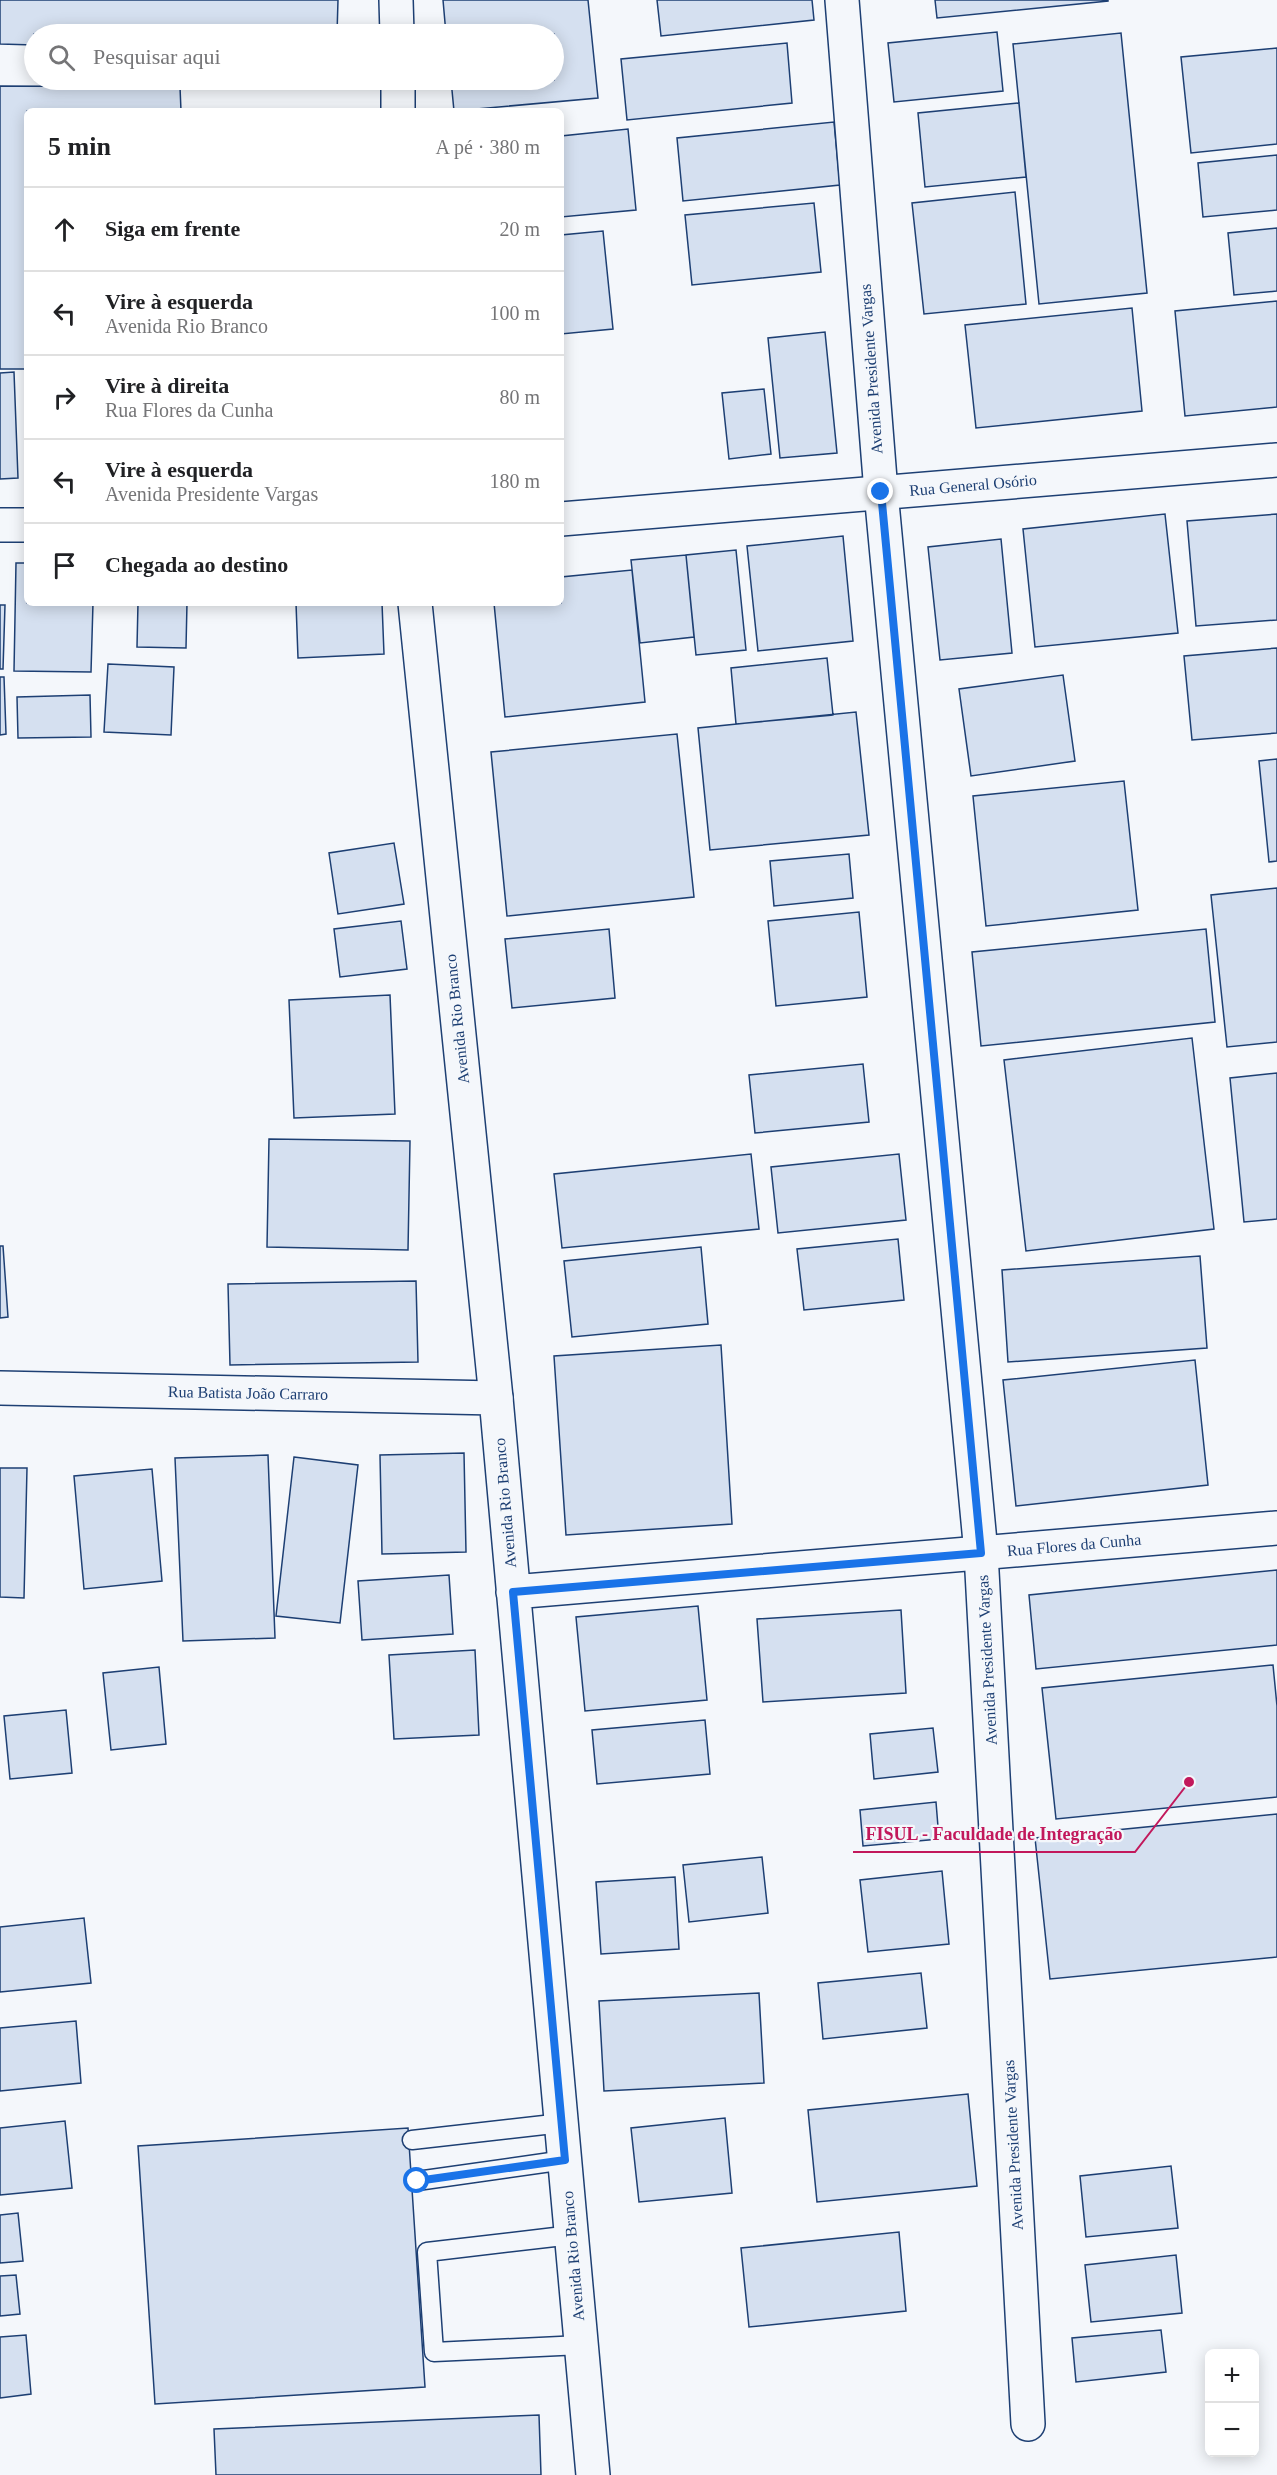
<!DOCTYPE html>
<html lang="pt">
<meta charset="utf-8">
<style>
body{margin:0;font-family:"Times New Roman",serif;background:#f6f6f6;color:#202124}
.controls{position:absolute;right:18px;bottom:18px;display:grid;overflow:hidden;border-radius:9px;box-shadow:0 3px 15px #0003}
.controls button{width:54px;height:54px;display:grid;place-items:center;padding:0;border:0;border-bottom:2px solid #e0e0e0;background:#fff;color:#202124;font:30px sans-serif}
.stop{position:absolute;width:18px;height:18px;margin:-14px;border:4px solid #1a73e8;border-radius:50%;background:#fff}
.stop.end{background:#1a73e8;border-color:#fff;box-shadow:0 2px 6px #0008}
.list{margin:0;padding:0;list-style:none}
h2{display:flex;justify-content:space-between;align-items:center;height:78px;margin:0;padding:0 24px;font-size:26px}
h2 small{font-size:20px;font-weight:400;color:#757577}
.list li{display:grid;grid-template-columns:39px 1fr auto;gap:18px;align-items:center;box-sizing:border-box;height:84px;padding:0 24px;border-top:2px solid #e0e0e0}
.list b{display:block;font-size:22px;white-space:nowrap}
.list p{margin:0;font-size:20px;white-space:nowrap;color:#757577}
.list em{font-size:20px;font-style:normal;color:#757577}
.icon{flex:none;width:33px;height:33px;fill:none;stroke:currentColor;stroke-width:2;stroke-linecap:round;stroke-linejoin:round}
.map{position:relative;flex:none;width:1277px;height:2475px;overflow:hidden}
.search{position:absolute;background:#fff;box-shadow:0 3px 15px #0003;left:24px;top:24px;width:540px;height:66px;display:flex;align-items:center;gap:15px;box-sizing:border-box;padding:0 21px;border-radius:33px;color:#757577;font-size:22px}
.panel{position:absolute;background:#fff;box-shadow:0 3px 15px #0003;left:24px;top:108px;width:540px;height:498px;border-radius:9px}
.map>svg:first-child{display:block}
.building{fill:#d5e0f0;stroke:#1d3f73;stroke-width:1.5}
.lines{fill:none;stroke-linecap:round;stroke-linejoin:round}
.service-casing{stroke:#1d3f73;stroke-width:21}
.minor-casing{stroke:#1d3f73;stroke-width:36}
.tertiary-casing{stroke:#1d3f73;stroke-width:36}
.service{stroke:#f4f7fb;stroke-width:18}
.minor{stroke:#f4f7fb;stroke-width:33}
.tertiary{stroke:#f4f7fb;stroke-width:33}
.route{stroke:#1a73e8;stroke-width:8}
.labels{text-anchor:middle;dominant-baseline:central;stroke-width:4.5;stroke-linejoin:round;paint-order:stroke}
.street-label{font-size:16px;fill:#1d3f73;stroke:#f4f7fb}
.leader{fill:none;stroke:#c2185b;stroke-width:2}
.callout-dot{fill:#c2185b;stroke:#f4f7fb;stroke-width:2}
.callout-label{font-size:18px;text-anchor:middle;font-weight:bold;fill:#c2185b;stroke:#f4f7fb;stroke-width:4.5;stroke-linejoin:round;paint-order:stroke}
</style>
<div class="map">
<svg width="1277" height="2475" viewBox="0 0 1277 2475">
<rect width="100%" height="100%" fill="#f4f7fb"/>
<path class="building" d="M0,0H338L337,34H34V45L0,44Z
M443,0H588L598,98L454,111L451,80H554V34H446Z
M657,0H812L814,20L661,36Z
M935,0H1108V1L937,18Z
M997,32L1003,91L894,102L888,43Z
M1121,33L1147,293L1039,304L1013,44Z
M787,43L792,103L627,120L621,59Z
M1277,48V144L1191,153L1181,57Z
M0,86L180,87L181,111H27V369H0Z
M1019,103L1026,177L925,187L918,113Z
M834,122L840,185L683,201L677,138Z
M628,129L636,210L561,217V136Z
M1277,155V210L1203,217L1198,163Z
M1015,192L1026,304L924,314L912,203Z
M814,203L821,272L692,285L685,215Z
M1277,228V291L1234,295L1228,233Z
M603,231L613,329L561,334V235Z
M1277,301V407L1185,416L1175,311Z
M1132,308L1142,411L976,428L965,325Z
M825,332L837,453L780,458L768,338Z
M14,372L18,478L0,479V373Z
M764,389L771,454L729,459L722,393Z
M1165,514L1178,633L1035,647L1023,529Z
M1277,514V620L1196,626L1187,521Z
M843,536L853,641L758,651L747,546Z
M1001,539L1012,653L940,660L928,547Z
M736,550L746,650L696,655L686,555Z
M686,555L694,637L640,643L631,560Z
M16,563H27V603H93L91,672L14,671Z
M632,570L645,702L505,717L494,603H561V577Z
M138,603H187L186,648L137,647Z
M296,603H382L384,654L298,658Z
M0,605H5L3,669H0Z
M1277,648V733L1192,740L1184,656Z
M827,658L833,715L736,724L731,668Z
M108,664L174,667L171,735L104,732Z
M1063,675L1075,761L971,776L959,689Z
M0,677H4L6,734L0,735Z
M90,695L91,737L18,738L17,697Z
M856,712L869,835L710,850L698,728Z
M677,734L694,897L507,916L491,752Z
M1277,759V861L1269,862L1259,761Z
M1124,781L1138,910L986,926L973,796Z
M394,843L404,904L338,914L329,853Z
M849,854L853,898L774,906L770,861Z
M1277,888V1042L1227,1047L1211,895Z
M859,912L867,997L776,1006L768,921Z
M401,921L407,969L340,977L334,929Z
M609,929L615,998L512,1008L505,939Z
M1206,929L1215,1022L981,1046L972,952Z
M390,995L395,1114L294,1118L289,1000Z
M1192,1038L1214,1229L1026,1251L1004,1060Z
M863,1064L869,1122L755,1133L749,1075Z
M1277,1073V1219L1244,1222L1230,1078Z
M269,1139L410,1141L408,1250L267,1247Z
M751,1154L759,1229L562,1248L554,1174Z
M899,1154L906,1220L778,1233L771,1167Z
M898,1239L904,1300L804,1310L797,1249Z
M0,1246H3L8,1317L0,1318Z
M701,1247L708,1324L572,1337L564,1261Z
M1200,1256L1207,1348L1008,1362L1002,1270Z
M416,1281L418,1362L230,1365L228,1284Z
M721,1345L732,1524L566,1535L554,1356Z
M1195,1360L1208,1485L1016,1506L1003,1380Z
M464,1453L466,1552L382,1554L380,1455Z
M268,1455L275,1638L183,1641L175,1458Z
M294,1457L358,1465L340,1623L276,1616Z
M0,1468H27L24,1598L0,1597Z
M152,1469L162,1581L84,1589L74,1476Z
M1277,1570V1645L1036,1669L1029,1595Z
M449,1575L453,1634L362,1640L358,1581Z
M698,1606L707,1700L585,1711L576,1617Z
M901,1610L906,1693L763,1702L757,1619Z
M475,1650L479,1735L394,1739L389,1655Z
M1273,1665L1277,1706V1797L1056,1819L1042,1688Z
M159,1667L166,1744L111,1750L103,1673Z
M66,1710L72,1773L10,1779L4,1716Z
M705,1720L710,1774L597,1784L592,1730Z
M933,1728L938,1772L874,1779L870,1734Z
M936,1802L939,1839L863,1846L860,1810Z
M1277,1814V1957L1050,1979L1035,1838Z
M762,1857L768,1913L689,1922L683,1865Z
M942,1871L949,1944L868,1952L860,1880Z
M675,1877L679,1949L601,1954L596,1882Z
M84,1918L91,1983L0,1992V1927Z
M921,1973L927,2028L823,2039L818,1983Z
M759,1993L764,2083L604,2091L599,2001Z
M76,2021L81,2083L0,2091V2028Z
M968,2094L977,2186L817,2202L808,2110Z
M725,2118L732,2193L639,2202L631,2128Z
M65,2121L72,2188L0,2195V2128Z
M408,2128L425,2387L155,2404L138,2146Z
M1171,2166L1178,2228L1086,2237L1080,2176Z
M18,2213L23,2261L0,2263V2215Z
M899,2232L906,2311L749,2327L741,2248Z
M1176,2255L1182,2313L1091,2322L1085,2265Z
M16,2275L20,2314L0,2316V2276Z
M1161,2330L1166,2372L1076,2382L1072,2338Z
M26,2335L31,2394L0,2398V2337Z
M539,2415L541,2475H216L214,2429Z"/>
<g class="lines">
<g class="service-casing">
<path id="service" d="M412,2140L562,2123
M417,2181L565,2160
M572,2235L427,2252L434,2352L581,2345"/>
</g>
<g class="minor-casing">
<path id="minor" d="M396,0L397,34
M842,0L881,492L981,1553L1028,2424
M398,80V111
M415,603L496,1398"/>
</g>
<g class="tertiary-casing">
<path id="tertiary" d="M561,519L1277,460
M0,525H27
M0,1388L496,1398L593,2475
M513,1592L1277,1528"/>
</g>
<use href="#service" class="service"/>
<use href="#minor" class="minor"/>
<use href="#tertiary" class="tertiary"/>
</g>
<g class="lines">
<path class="route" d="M417,2181L565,2160L513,1592L981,1553L881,492"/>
</g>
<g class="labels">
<g class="street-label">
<text transform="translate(871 369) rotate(-94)">Avenida Presidente Vargas</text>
<text transform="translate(973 485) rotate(-5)">Rua General Osório</text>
<text transform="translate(457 1019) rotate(-96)">Avenida Rio Branco</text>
<text transform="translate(248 1393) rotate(1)">Rua Batista João Carraro</text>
<text transform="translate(505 1503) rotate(-95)">Avenida Rio Branco</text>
<text transform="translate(1074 1545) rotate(-5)">Rua Flores da Cunha</text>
<text transform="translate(987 1660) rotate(-93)">Avenida Presidente Vargas</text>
<text transform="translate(1013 2145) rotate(-93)">Avenida Presidente Vargas</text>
<text transform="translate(573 2256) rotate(-95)">Avenida Rio Branco</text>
</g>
</g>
<path class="leader" d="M1189 1782L1135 1852H853"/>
<circle class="callout-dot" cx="1189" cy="1782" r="6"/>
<g class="callout-label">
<text x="994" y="1840">FISUL - Faculdade de Integração</text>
</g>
</svg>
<div class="controls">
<button>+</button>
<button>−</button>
</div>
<div class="stop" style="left:417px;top:2181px"></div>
<div class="stop end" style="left:881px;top:492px"></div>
<div class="search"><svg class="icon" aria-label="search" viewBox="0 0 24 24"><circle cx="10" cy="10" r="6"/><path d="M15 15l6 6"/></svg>Pesquisar aqui</div>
<section class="panel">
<h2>5 min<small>A pé · 380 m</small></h2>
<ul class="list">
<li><svg class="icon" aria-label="ahead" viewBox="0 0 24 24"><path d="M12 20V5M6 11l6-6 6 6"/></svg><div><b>Siga em frente</b></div><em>20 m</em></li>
<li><svg class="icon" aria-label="left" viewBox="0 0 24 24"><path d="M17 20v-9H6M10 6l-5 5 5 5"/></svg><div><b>Vire à esquerda</b><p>Avenida Rio Branco</p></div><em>100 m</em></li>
<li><svg class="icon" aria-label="right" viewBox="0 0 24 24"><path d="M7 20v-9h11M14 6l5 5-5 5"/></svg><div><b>Vire à direita</b><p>Rua Flores da Cunha</p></div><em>80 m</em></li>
<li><svg class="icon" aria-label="left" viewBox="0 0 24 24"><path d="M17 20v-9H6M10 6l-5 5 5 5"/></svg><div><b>Vire à esquerda</b><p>Avenida Presidente Vargas</p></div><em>180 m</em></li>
<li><svg class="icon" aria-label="arrive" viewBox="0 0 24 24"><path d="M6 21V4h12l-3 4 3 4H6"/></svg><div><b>Chegada ao destino</b></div></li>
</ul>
</section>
</div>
